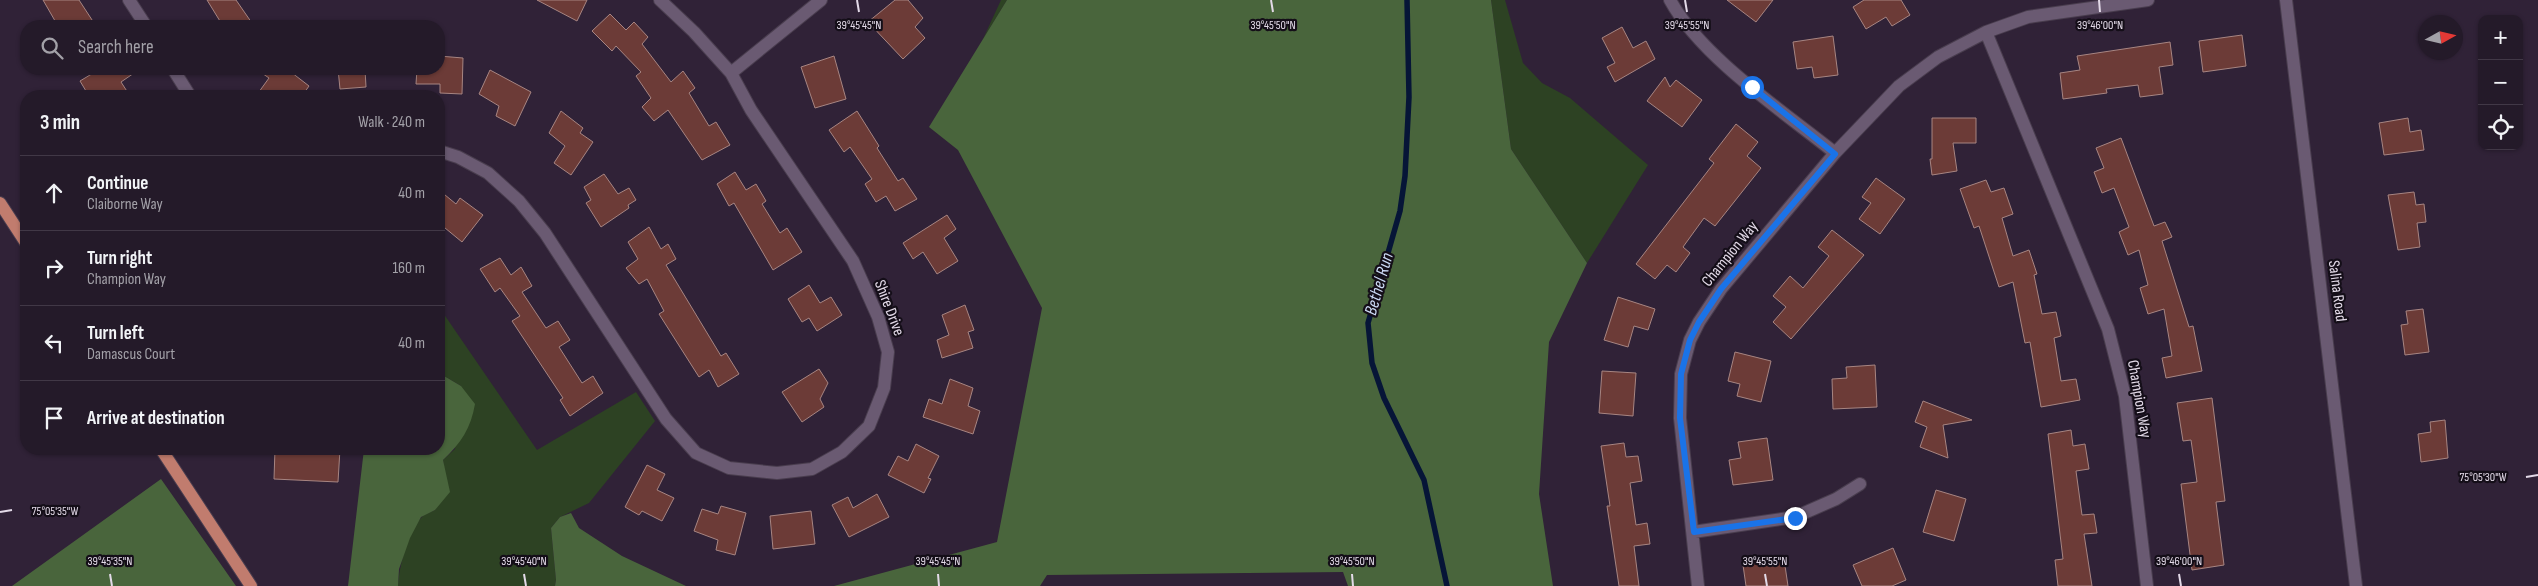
<!DOCTYPE html>
<meta charset="utf-8">
<style>
body{margin:0;font-family:"Sofia Sans Condensed",sans-serif;background:#2c2331;color:#f1f3f6}
.controls{position:absolute;right:15px;top:15px;display:grid;overflow:hidden;border-radius:10px;box-shadow:0 1px 4px #0004}
.controls button{width:45px;height:45px;display:grid;place-items:center;padding:0;border:0;border-bottom:1px solid #413846;background:#241a29;color:#f1f3f6;font:25px sans-serif}
.compass{position:absolute;left:2418px;top:15px;width:45px;height:45px;border-radius:50%;background:#241a29;box-shadow:0 1px 4px #0004;rotate:82deg}
.stop{position:absolute;width:15px;height:15px;margin:-11px;border:4px solid #1a73e8;border-radius:50%;background:#fff}
.stop.end{background:#1a73e8;border-color:#fff;box-shadow:0 1px 5px #0008}
.list{margin:0;padding:0;list-style:none}
h2{display:flex;justify-content:space-between;align-items:center;height:65px;margin:0;padding:0 20px;font-size:21px}
h2 small{font-size:16px;font-weight:400;color:#a3a1a8}
.list li{display:grid;grid-template-columns:32px 1fr auto;gap:15px;align-items:center;box-sizing:border-box;height:75px;padding:0 20px;border-top:1px solid #413846}
.list b{display:block;font-size:19px;white-space:nowrap}
.list p{margin:0;font-size:16px;white-space:nowrap;color:#a3a1a8}
.list em{font-size:16px;font-style:normal;color:#a3a1a8}
.icon{flex:none;width:28px;height:28px;fill:none;stroke:currentColor;stroke-width:2;stroke-linecap:round;stroke-linejoin:round}
.map{position:relative;flex:none;width:2538px;height:586px;overflow:hidden}
.search{position:absolute;background:#241a29;box-shadow:0 1px 4px #0004;left:20px;top:20px;width:425px;height:55px;display:flex;align-items:center;gap:12px;box-sizing:border-box;padding:0 18px;border-radius:20px;color:#a3a1a8;font-size:19px}
.panel{position:absolute;background:#241a29;box-shadow:0 1px 4px #0004;left:20px;top:90px;width:425px;height:365px;border-radius:20px}
.map>svg:first-child{display:block}
.green{fill:#2d4223}
.forest{fill:#49653c}
.lines{fill:none;stroke-linecap:round;stroke-linejoin:round}
.stream{stroke:#061537;stroke-width:5.5}
.building{fill:#6c3b37;stroke:#a78582}
.minor-casing{stroke:#493d4e;stroke-width:14}
.major-casing{stroke:#493d4e;stroke-width:14}
.minor{stroke:#6a5a72;stroke-width:12}
.major{stroke:#c17c6e;stroke-width:12}
.route{stroke:#1a73e8;stroke-width:6}
.ticks{fill:none;stroke:#e3dae8;stroke-width:2}
.labels{text-anchor:middle;dominant-baseline:central;stroke-width:4.5;stroke-linejoin:round;paint-order:stroke}
.street-label{font-size:16px;fill:#e3dae8;stroke:#140e18}
.water-label{font-size:18px;font-style:italic;fill:#cddbf6;stroke:#140e18}
.ticks-label{font-size:12px;text-anchor:middle;fill:#e3dae8;stroke:#140e18;stroke-width:4.5;stroke-linejoin:round;paint-order:stroke}
</style>
<div class="map">
<svg width="2538" height="586" viewBox="0 0 2538 586">
<rect width="100%" height="100%" fill="#302237"/>
<path class="green" d="M1001,0H1007L983,39Z
M1491,0H1505L1523,63L1542,83L1570,98L1648,165L1587,263L1511,149Z
M439,307L537,450L636,392L655,421L589,503L560,517L551,528L556,580L555,586H398C399,567 408,532 421,518C424,514 431,512 435,510L445,474L443,460L455,449L461,386L439,373Z"/>
<path class="forest" d="M1007,0H1491L1511,149L1587,263L1549,342L1539,494L1553,586H1348L1343,572L1047,575L1040,586H834L997,542L1042,308L958,150L929,127Z
M439,373L461,386L475,404C471,428 461,443 443,460L450,492L435,510L421,517L410,538L399,569L398,586H348L364,449H439Z
M161,479L236,586H12Z
M571,513L579,528L622,556L686,586H555L556,580L551,528L560,517Z"/>
<g class="lines">
<path class="stream" d="M1407,0L1409,97L1405,176L1400,211L1368,323L1372,363L1384,398L1424,480L1447,586"/>
</g>
<path class="building" d="M43,0H79L96,26H58Z
M207,0H236L254,26H223Z
M537,0H587L577,21Z
M895,0H908L923,18L915,27L925,38L903,59L868,22Z
M1727,0H1773L1756,22Z
M1864,0H1901L1910,15L1892,26L1886,17L1866,29L1853,7Z
M610,14L626,30L634,22L648,37L642,44L671,82L683,71L695,88L689,93L709,126L716,122L730,145L702,160L668,110L654,121L642,107L651,98L636,76L641,72L616,46L612,51L592,31Z
M1622,27L1633,48L1646,41L1655,59L1615,82L1607,67L1615,63L1602,38Z
M2242,35L2246,66L2203,72L2199,41Z
M1833,36L1838,75L1814,78L1812,67L1797,69L1793,42Z
M2170,42L2173,65L2159,67L2163,94L2140,97L2138,85L2106,89L2107,93L2063,99L2060,73L2080,70L2077,56Z
M439,56L463,58L462,94L440,93V84H416L417,69H439Z
M834,56L846,99L815,108L801,67Z
M100,69H140L121,82L130,96H89L80,81Z
M256,69H287L309,86L302,96H256L269,78Z
M338,69H365L366,87L340,89Z
M490,70L531,92L515,126L496,116L499,106L479,94Z
M1665,77L1670,87L1676,80L1702,100L1682,127L1647,101Z
M561,111L583,128L580,133L593,142L571,175L554,163L565,146L549,133Z
M857,111L879,146L877,148L898,181L903,178L917,199L895,211L886,196L876,202L865,184L872,179L850,147L844,152L829,130Z
M1932,118H1976V143H1953L1957,171L1932,175L1930,159H1932Z
M2408,118L2410,132L2421,130L2424,150L2384,155L2379,123Z
M1736,124L1758,142L1747,156L1761,168L1715,226L1704,218L1683,247L1690,253L1676,272L1667,265L1655,279L1636,264L1714,163L1709,159Z
M2121,138L2154,226L2165,222L2172,237L2162,241L2189,327L2193,326L2202,371L2166,378L2162,358L2172,356L2164,309L2148,314L2140,288L2148,285L2139,250L2128,255L2119,232L2129,227L2114,188L2102,193L2094,172L2104,168L2096,148Z
M735,172L746,190L756,184L766,201L762,204L780,233L787,228L802,252L773,270L734,203L729,206L717,184Z
M604,174L618,194L629,188L636,200L628,205L629,208L601,227L586,203L591,200L584,187Z
M1876,178L1905,199L1880,234L1859,219L1871,203L1862,197Z
M1986,180L1991,192L2004,188L2013,214L2002,218L2013,256L2029,250L2037,274L2034,275L2042,314L2056,312L2061,336L2054,338L2061,381L2076,379L2080,400L2041,407L2030,342L2025,343L2013,282L1999,287L1979,226L1974,228L1960,189Z
M439,190L456,204L460,198L483,215L462,242L439,223Z
M2414,192L2416,205L2424,204L2426,222L2417,223L2420,247L2398,250L2388,195Z
M947,215L956,229L944,238L958,261L937,274L923,252L913,259L903,243Z
M649,227L661,249L668,244L676,259L666,265L721,356L726,353L739,374L718,387L709,370L699,377L659,314L664,311L647,279L639,284L626,268L638,259L628,242Z
M1832,230L1864,255L1791,339L1773,322L1786,307L1773,296L1790,276L1803,288L1829,256L1818,247Z
M500,258L511,275L521,267L532,286L522,292L546,328L558,321L570,340L559,347L582,383L593,376L603,393L570,416L560,400L563,398L512,321L520,316L500,288L495,292L480,269Z
M809,285L820,303L831,297L842,315L817,331L809,318L802,322L788,299Z
M1618,297L1655,309L1648,330L1634,326L1628,347L1604,340Z
M965,305L974,330L968,332L973,348L942,358L937,340L949,335L942,315Z
M2423,309L2429,352L2405,355L2401,325L2408,324L2406,311Z
M1735,352L1771,361L1761,402L1737,396L1740,384L1728,381Z
M1875,365L1877,407L1833,409L1832,379L1847,378L1846,367Z
M819,369L828,383L820,399L824,407L802,422L782,392Z
M1602,371L1636,373L1633,416L1599,413Z
M950,379L973,388L968,406L980,411L973,434L923,417L929,399L942,404Z
M2212,398L2225,501L2216,502L2224,565L2192,570L2181,484L2197,482L2191,440L2183,441L2177,403Z
M1923,401L1972,420L1943,425L1948,458L1920,447L1927,427L1915,422Z
M2445,420L2448,458L2421,462L2418,434L2431,432L2430,422Z
M2071,430L2073,446L2085,444L2089,469L2076,471L2082,515L2094,514L2097,533L2084,534L2092,586H2058L2055,560L2063,559L2048,434Z
M1767,438L1773,480L1733,485L1729,460L1741,458L1738,442Z
M1624,443L1626,457L1638,456L1642,481L1630,483L1636,525L1647,523L1650,544L1634,546L1639,586H1619L1607,506H1610L1601,446Z
M916,444L939,456L928,478L931,479L924,493L888,475L898,456L908,461Z
M275,449H340L338,482L274,479Z
M647,465L665,474L657,490L674,498L662,521L642,511L639,515L625,507Z
M1936,490L1966,499L1954,541L1923,532Z
M877,494L889,517L849,537L832,505L848,497L853,508Z
M721,506L746,513L735,555L716,550L718,540L694,531L702,509L718,514Z
M811,511L815,544L773,549L770,516Z
M1893,548L1906,580L1892,586H1862L1853,565Z
M1784,559L1788,586H1746L1743,565Z"/>
<g class="lines">
<g class="minor-casing">
<path id="minor" d="M129,0L146,26
M1670,0C1701,57 1784,112 1835,153
M2286,0L2356,586
M1986,32L2108,329L2125,396L2147,586
M173,69L190,96
M731,73L821,0
M439,151L458,157L488,173L519,201L545,233L666,419L696,453L729,468L777,473L812,469L842,452L869,426L884,388L888,352L878,317L853,261L751,110L731,73L694,32L660,0
M1693,532L1795,517L1836,499L1860,484
M1698,586L1680,418L1681,374L1690,340L1699,322L1721,289L1835,153L1899,86L1938,57L1986,32L2028,17L2148,0"/>
</g>
<g class="major-casing">
<path id="major" d="M0,203L26,243
M161,449L251,586"/>
</g>
<use href="#minor" class="minor"/>
<use href="#major" class="major"/>
</g>
<g class="lines">
<path class="route" d="M1752,87L1835,154L1721,289L1699,322L1690,340L1681,374L1680,418L1694,532L1795,518"/>
</g>
<path class="ticks" d="M857,0L859,12M1271,0L1273,12M1685,0L1687,12M2099,0L2100,12M2526,477L2538,475M0,512L12,510M110,574L112,586M524,574L526,586M938,574L939,586M1352,574L1353,586M1765,574L1767,586M2179,574L2181,586"/>
<g class="labels">
<g class="street-label">
<text transform="translate(1730 254) rotate(-51)">Champion Way</text>
<text transform="translate(2337 291) rotate(83)">Salina Road</text>
<text transform="translate(889 308) rotate(69)">Shire Drive</text>
<text transform="translate(2139 399) rotate(80)">Champion Way</text>
</g>
<g class="water-label">
<text transform="translate(1379 284) rotate(-74)">Bethel Run</text>
</g>
</g>
<g class="ticks-label">
<text x="859" y="29">39°45'45"N</text>
<text x="1273" y="29">39°45'50"N</text>
<text x="1687" y="29">39°45'55"N</text>
<text x="2100" y="29">39°46'00"N</text>
<text x="2483" y="481">75°05'30"W</text>
<text x="55" y="515">75°05'35"W</text>
<text x="110" y="565">39°45'35"N</text>
<text x="524" y="565">39°45'40"N</text>
<text x="938" y="565">39°45'45"N</text>
<text x="1352" y="565">39°45'50"N</text>
<text x="1765" y="565">39°45'55"N</text>
<text x="2179" y="565">39°46'00"N</text>
</g>
</svg>
<div class="controls">
<button>+</button>
<button>−</button>
<button><svg class="icon" aria-label="locate" viewBox="0 0 24 24"><circle cx="12" cy="12" r="6"/><path d="M12 2v4M12 18v4M2 12h4M18 12h4"/></svg></button>
</div>
<svg class="compass" viewBox="-18 -18 36 36"><path d="M0-13l5 13h-10z" fill="#e53935"/><path d="M0 13l5-13h-10z" fill="#a3a1a8"/></svg>
<div class="stop" style="left:1752px;top:87px"></div>
<div class="stop end" style="left:1795px;top:518px"></div>
<div class="search"><svg class="icon" aria-label="search" viewBox="0 0 24 24"><circle cx="10" cy="10" r="6"/><path d="M15 15l6 6"/></svg>Search here</div>
<section class="panel">
<h2>3 min<small>Walk · 240 m</small></h2>
<ul class="list">
<li><svg class="icon" aria-label="ahead" viewBox="0 0 24 24"><path d="M12 20V5M6 11l6-6 6 6"/></svg><div><b>Continue</b><p>Claiborne Way</p></div><em>40 m</em></li>
<li><svg class="icon" aria-label="right" viewBox="0 0 24 24"><path d="M7 20v-9h11M14 6l5 5-5 5"/></svg><div><b>Turn right</b><p>Champion Way</p></div><em>160 m</em></li>
<li><svg class="icon" aria-label="left" viewBox="0 0 24 24"><path d="M17 20v-9H6M10 6l-5 5 5 5"/></svg><div><b>Turn left</b><p>Damascus Court</p></div><em>40 m</em></li>
<li><svg class="icon" aria-label="arrive" viewBox="0 0 24 24"><path d="M6 21V4h12l-3 4 3 4H6"/></svg><div><b>Arrive at destination</b></div></li>
</ul>
</section>
</div>
